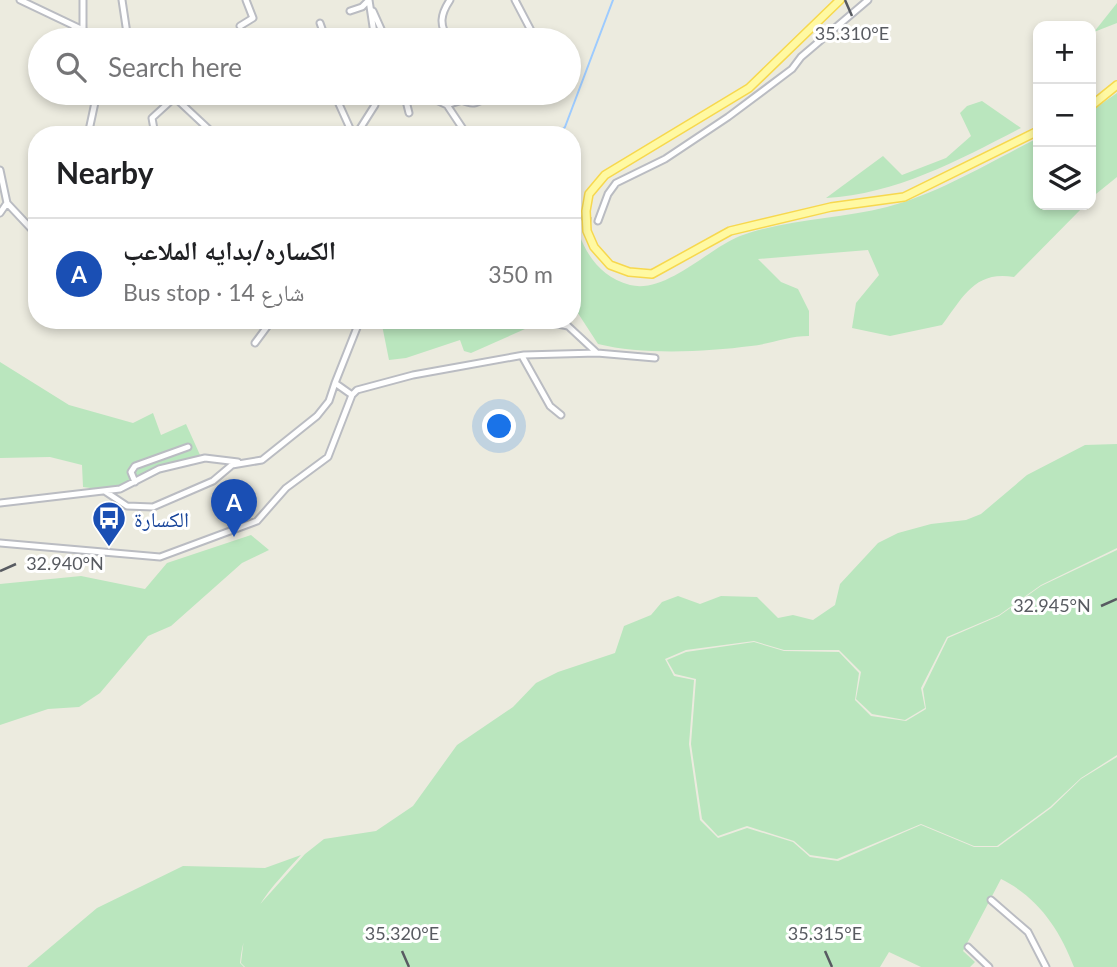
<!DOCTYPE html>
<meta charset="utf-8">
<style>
body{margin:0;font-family:Lato,"Noto Naskh Arabic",sans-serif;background:#f6f6f6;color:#202124}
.controls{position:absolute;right:21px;top:21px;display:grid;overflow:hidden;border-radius:14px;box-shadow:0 4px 10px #0003}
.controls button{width:63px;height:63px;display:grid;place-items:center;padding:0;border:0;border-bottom:2px solid #e0e0e0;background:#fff;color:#202124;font:35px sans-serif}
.you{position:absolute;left:500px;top:427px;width:24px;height:24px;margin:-18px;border:5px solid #fff;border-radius:50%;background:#1a73e8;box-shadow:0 0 0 10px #1a73e833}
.badge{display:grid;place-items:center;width:46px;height:46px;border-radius:50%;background:#2563eb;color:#fff;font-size:23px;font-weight:700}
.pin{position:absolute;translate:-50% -58px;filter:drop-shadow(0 2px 4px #0008)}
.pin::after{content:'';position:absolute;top:37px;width:24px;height:21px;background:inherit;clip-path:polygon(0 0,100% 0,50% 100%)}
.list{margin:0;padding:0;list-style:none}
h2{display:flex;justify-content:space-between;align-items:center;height:91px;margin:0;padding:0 28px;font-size:30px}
h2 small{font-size:23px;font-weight:400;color:#757577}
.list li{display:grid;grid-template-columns:46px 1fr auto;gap:21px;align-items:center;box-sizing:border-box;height:112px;padding:0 28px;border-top:2px solid #e0e0e0}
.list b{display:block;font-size:26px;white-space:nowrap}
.list p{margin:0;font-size:23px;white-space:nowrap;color:#757577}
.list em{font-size:23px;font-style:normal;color:#757577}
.icon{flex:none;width:38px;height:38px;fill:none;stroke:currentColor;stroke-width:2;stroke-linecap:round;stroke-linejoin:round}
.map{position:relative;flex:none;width:1117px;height:967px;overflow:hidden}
.search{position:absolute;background:#fff;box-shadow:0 4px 10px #0003;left:28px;top:28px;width:553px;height:77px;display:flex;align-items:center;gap:18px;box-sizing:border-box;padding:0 24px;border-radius:38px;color:#757577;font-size:26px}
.panel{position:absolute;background:#fff;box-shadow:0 4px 10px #0003;left:28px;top:126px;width:553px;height:203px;border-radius:28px}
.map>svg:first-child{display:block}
.green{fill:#bae6be}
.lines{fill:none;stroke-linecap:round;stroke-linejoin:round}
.stream{stroke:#9dcbff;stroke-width:2}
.minor-tunnel{stroke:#c7c7c0;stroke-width:5;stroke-dasharray:5 2.5;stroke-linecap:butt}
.minor-casing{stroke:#babcc2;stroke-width:9}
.major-casing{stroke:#f7d84e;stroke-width:10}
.minor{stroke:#fff;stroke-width:5}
.major{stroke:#fff9a2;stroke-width:7}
.ticks{fill:none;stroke:#585b61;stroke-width:2.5}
.labels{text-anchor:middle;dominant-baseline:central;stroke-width:6;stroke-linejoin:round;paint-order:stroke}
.transit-label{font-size:21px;fill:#164399;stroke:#fff;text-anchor:start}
.ticks-label{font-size:18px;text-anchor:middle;fill:#585b61;stroke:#fff;stroke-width:6;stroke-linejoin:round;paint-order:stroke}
</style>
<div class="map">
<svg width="1117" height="967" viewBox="0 0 1117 967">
<rect width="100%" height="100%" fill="#ecebdf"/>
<path class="green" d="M1117,3V23L1094,32Z
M1117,93V177L1091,198V111Z
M982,101L1021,128C959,160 897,194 826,198L883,156L902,175L946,158L971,136L960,113L967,106Z
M1038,138V205H1085L1014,277C975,270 963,297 942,325L890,336L852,328L856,303L879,275L868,250L758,259L781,282L798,289L809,311V336C788,336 771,344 751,346C705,352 642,355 598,344L572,304V209C579,242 593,275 630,285C666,294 709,248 740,236C786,219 840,219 887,207C940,193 990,162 1038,138Z
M381,320H526L534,325L471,353L464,351L460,340L406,358L389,360Z
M0,362L69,405L133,423L153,413L161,435L186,424L200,455L119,492L83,487L82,465L50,457L0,458Z
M1117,444V548L1041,585L999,615L947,637L921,688L925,708L905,720L872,714L856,699L861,672L839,650H784L754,641L686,650L665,659L674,676L694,680L689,744L700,820L718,838L747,828L793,842L810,857L838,861L921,825L974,847H998L1051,808L1081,779L1117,757V967H1074C1060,930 1038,897 1001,879L963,951L975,962L970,967H921L889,952L880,967H245L241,963L244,938L254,911L305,854L324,839L376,831L413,806L457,745L513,707L536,683L558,672L615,653L624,626L651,615L662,602L678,596L700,604L721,596L757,597L778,618L793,615L813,620L835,605L840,584L878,543L898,533L931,524L966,520L981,514L1027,475L1085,445Z
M251,535L269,550L242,563L171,626L148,636L100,693L79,707L48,709L0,725V584L81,576L145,589L167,563Z
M1117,550V755L1081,778L1050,807L997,846H974L921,824L837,859L810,855L794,841L747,826L718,836L702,819L691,744L696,679L675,674L667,660L686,652L754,642L784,651L839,652L859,673L855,700L871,716L906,721L926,709L923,689L948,638L999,616L1041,586Z
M301,855C269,890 245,914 240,963L244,967H27L97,908L183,866L265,868Z"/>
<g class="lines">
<path class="stream" d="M557,135L565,127L613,0"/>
<path class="minor-tunnel" d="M572,216L598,221"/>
<g class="minor-casing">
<path id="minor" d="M20,0L83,30L97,40
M122,0L128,40
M369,0L375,40
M515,0L536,40
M350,11L362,7L369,0
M373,11L386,40
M320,23L326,40
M240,26L253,18L246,0
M74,27L76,40
M83,30V0
M449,40C439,25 440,15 450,0
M170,93L215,135
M334,93L353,135
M404,93L409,113
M421,93L447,105L467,135
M447,105L462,100C472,105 481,104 487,93
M88,135L97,93
M155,135L152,118L174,98
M356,135L375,105L376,93
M0,170L7,203L0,213
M7,203L37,235
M598,221L608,194L616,183L665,159L728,117L792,69L801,57L868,0
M538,320L568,326L597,353
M255,343L272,320
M522,356L550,406L561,415
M352,395L357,390L413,375L524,355L597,353L655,358
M135,482L131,472L135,466L188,447
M106,492L127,506L153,507L213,481L232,465L262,460L317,416L329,401L335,383
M0,503L120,489L159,469L205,458L238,462
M0,543L160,557L257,521L286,488L328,457L352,395L335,383L360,320
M991,900L1028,932L1046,967
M968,947L989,967"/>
</g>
<g class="major-casing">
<path id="major" d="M840,0L749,88L605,175L589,194L586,211L587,231L594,247L610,265L629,272L652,274L730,231L831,207L904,197L1038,131
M1091,106L1117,85"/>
</g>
<use href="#minor" class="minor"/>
<use href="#major" class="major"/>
</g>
<path class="ticks" d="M845,0L852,16M0,571L16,564M1101,606L1117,599M402,951L409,967M825,951L832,967"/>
<defs>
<g id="bus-pin" transform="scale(1.75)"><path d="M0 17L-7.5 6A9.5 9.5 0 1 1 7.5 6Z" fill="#1a4fb4" stroke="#fff"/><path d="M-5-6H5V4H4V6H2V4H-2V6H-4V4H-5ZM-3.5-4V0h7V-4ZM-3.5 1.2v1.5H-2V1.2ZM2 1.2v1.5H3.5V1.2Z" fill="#fff"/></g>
</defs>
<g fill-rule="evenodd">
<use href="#bus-pin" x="109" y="518"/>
</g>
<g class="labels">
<g class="transit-label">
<text x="134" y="518">الكسارة</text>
</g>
</g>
<g class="ticks-label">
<text x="852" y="40">35.310°E</text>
<text x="65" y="570">32.940°N</text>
<text x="1052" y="612">32.945°N</text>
<text x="402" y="940">35.320°E</text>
<text x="825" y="940">35.315°E</text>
</g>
</svg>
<div class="controls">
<button>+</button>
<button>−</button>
<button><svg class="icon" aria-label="layers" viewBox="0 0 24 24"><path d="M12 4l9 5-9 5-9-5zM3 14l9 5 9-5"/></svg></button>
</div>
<div class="you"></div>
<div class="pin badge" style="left:234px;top:537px;background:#1a4fb4">A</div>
<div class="search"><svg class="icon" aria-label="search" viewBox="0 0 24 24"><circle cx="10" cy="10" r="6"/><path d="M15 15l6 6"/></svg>Search here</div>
<section class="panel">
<h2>Nearby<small></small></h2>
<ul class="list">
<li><span class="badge" style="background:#1a4fb4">A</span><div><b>الكساره/بدايه الملاعب</b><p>Bus stop · شارع 14</p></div><em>350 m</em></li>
</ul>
</section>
</div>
